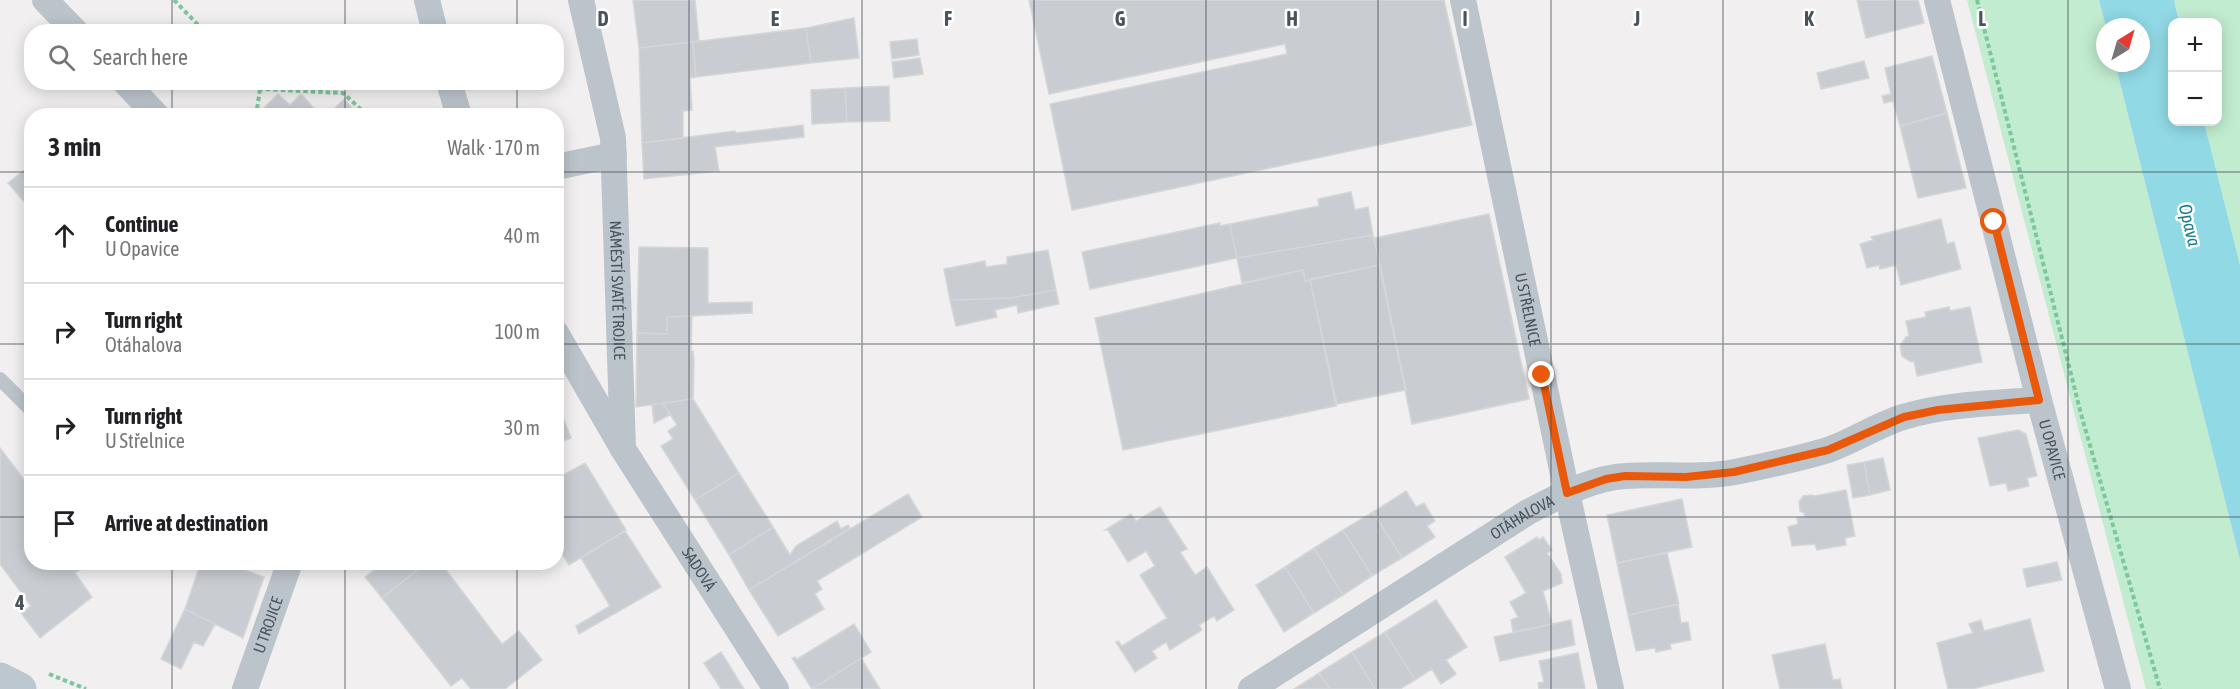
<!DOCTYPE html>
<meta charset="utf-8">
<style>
body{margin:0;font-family:"Asap Condensed",sans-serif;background:#f2f2f2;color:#202124}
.controls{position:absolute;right:18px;top:18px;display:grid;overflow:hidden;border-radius:12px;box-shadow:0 3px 15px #0003}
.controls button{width:54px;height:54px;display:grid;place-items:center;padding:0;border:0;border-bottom:2px solid #e0e0e0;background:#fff;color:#202124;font:30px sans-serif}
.compass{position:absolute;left:2096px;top:18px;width:54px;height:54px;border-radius:50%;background:#fff;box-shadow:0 3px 15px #0003;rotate:37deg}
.stop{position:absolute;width:18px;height:18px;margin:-14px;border:4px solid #ea580c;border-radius:50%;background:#fff}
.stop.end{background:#ea580c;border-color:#fff;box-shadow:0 2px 6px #0008}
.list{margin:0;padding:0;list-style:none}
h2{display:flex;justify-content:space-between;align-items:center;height:78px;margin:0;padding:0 24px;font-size:26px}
h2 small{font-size:20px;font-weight:400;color:#757577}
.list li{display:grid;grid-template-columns:39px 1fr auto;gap:18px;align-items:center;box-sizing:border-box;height:96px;padding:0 24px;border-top:2px solid #e0e0e0}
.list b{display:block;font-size:22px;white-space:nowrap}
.list p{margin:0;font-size:20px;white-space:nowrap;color:#757577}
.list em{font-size:20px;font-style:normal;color:#757577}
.icon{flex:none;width:33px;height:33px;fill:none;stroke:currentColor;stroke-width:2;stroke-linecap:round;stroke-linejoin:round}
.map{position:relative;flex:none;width:2240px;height:689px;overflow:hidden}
.search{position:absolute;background:#fff;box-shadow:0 3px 15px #0003;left:24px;top:24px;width:540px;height:66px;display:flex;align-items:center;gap:15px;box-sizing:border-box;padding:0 21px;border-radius:24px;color:#757577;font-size:22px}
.panel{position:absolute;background:#fff;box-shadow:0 3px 15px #0003;left:24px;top:108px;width:540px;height:462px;border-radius:24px}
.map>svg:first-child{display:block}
.green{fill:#c1eccf}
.water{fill:#91d9e5}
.building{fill:#c9ccd1;stroke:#d4d6da;stroke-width:1.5}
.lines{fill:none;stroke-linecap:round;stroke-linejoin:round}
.path{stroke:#7cc79e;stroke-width:4;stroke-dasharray:4.5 3;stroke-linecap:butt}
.lane{stroke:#bcc4cb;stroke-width:14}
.street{stroke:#bcc4cb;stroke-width:26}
.secondary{stroke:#bcc7cf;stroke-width:33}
.route{stroke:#ea580c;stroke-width:8}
.grid{fill:none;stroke:#49535b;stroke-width:1.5;stroke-opacity:0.55}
.labels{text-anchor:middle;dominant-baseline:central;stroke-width:5;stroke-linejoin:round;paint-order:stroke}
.street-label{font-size:16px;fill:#49535b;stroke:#fff}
.water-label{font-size:18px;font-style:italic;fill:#167f92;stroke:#fff}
.grid-label{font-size:20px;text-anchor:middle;font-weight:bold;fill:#49535b;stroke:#fff;stroke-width:5;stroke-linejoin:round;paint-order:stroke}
</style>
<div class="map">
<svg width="2240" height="689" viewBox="0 0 2240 689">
<rect width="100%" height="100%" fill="#f1efef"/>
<path class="green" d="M1967,0H2099L2106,27L2105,63H2115L2240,560V689H2146Z
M2174,0H2240V265L2204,122H2218V22H2179Z"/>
<path class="water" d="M2099,0H2174L2179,22H2172V122H2204L2240,265V560L2115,63H2141V27H2106Z"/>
<path class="building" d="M633,0H695L699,41L639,48Z
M1029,0H1444L1472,125L1072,210L1050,104L1287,54L1285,44L1049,94Z
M1857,0H1918L1924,23L1866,38Z
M854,18L859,58L811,63L806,28Z
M806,28L811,63L696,77L693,42Z
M917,39L919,55L892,59L890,42Z
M693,42L696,77L690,78L692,110L683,111V138L642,143L639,48Z
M1932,56L1947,113L1900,126L1893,101L1884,103L1882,96L1891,94L1885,68Z
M920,58L923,74L894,78L892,62Z
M1864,61L1869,78L1821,89L1817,73Z
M889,86L890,121L847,122L845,88Z
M845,88L847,122L812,124L811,90Z
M278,94L290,105L301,94L321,116H265L268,112L264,108Z
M344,99L359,116H327Z
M1947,113L1966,188L1918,198L1900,126Z
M803,125L804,137L715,147L719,171L644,179L642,143L735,131L736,133Z
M32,164V211L8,183Z
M1351,192L1355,210L1368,207L1373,235L1237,258L1230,224L1319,206L1318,199Z
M1489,214L1529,399L1412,424L1374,238Z
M1941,219L1947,244L1954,242L1961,269L1901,285L1896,265L1880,269L1879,265L1867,268L1860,244L1873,240L1871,237Z
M1220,223V226L1230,224L1237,258L1090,289L1082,252Z
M1373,235L1380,265L1305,281L1303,270L1242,283L1237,258Z
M639,247L708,248V303L752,302V313L667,317V334L637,333Z
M1048,250L1056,290L1011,298L950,300L944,269L985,261L986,267L1007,264V257Z
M1380,265L1406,390L1337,404L1310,279Z
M1303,270L1305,281L1310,279L1336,406L1123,450L1095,318Z
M1056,290L1059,304L1018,313L1017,305L995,310L997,317L956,326L950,300L1011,298Z
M1949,307L1950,311L1970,307L1982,362L1917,376L1914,361L1911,362L1902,356L1900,346L1906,337L1909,336L1906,321L1926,317L1925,312Z
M692,316L691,351H693L694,360L693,399L636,407L637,333L667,334V317Z
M693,399L739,473L695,500L661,446L673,439L668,431L677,425L663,403Z
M663,403L670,415L654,423L652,405Z
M558,404L571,438L556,444V405Z
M2018,430L2026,434L2037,476L2027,478L2029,486L2008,491L2006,483L1990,486L1978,438Z
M0,448L32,490V562H85L87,565L75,573L92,597L40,638L21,613L31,606L0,564Z
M1883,458L1890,490L1870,495L1864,462Z
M1864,462L1870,495L1853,498L1847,465Z
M585,463L626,530L569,565L556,544V479Z
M739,473L773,527L729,555L695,500Z
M1846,490L1855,536L1845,538L1846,545L1817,550L1815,544L1792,546L1788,527L1798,524L1797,518L1805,517L1804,513L1800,511L1799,502L1803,496L1811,495L1815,496Z
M1406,491L1416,507L1424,503L1435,521L1427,526L1435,537L1402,558L1373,512Z
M908,494L922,517L817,581L822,589L815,594L824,609L778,636L749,590Z
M1682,499L1692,547L1617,563L1607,515Z
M1160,507L1187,549L1180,552L1195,575L1207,567L1234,610L1217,621L1214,616L1199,625L1202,630L1170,650L1166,642L1152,651L1157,658L1135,672L1116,642L1118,641L1122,646L1167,618L1140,575L1155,566L1146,551L1128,562L1108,530H1105L1131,514L1136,521Z
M1373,512L1402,558L1372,576L1343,530Z
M837,521L841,529L848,525L850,528L749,590L729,555L773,527L790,555L796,546Z
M1343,530L1372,576L1343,595L1314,548Z
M625,531L661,587L579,634L576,626L610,606L581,558Z
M1537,537L1539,540L1543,537L1552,550L1547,553L1561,574L1562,583L1543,591L1552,624L1513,632L1511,620L1518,617L1510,602L1526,593L1505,557Z
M1314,548L1343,595L1314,613L1285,567Z
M1667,553L1679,604L1628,615L1617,563Z
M201,562H222L264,577L243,638L185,609Z
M384,562H424L425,564L382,598L365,577Z
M427,562H440L502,644L519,631L542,660L505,689H471L462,678L451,686L382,598Z
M2057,562L2062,580L2027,587L2023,569Z
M1285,567L1314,613L1284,632L1256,585Z
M1436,600L1467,647L1446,660L1456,674L1441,684L1432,669L1415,680L1385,632Z
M1678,604L1681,623L1688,622L1691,640L1670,644L1671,649L1656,652L1655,648L1636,651L1628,615Z
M185,609L215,624L203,646L194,642L181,669L161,659Z
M2030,619L2044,671L1972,689H1948L1937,643L1973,633L1969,624L1981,620L1984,631Z
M1571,620L1575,645L1500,661L1494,637Z
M854,624L871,652L812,689L792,658L795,657L797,659Z
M1385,632L1415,680L1400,689H1375L1352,652Z
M1825,644L1833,680L1840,679L1842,689H1780L1772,655Z
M721,652L744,689H721L704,663Z
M1352,652L1375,689H1330L1319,673Z
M1578,653L1585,689H1539L1538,683L1544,682L1539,661Z
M861,658L880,689H812Z
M1319,673L1330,689H1294Z"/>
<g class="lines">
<path class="path" d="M174,0L205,32
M1977,0L2081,414L2160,689
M254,82L260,89L343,93L368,116
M256,116L260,89
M49,674L86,689"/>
<path class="lane" d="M0,379L32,411"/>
<g class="street">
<path d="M45,0L76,32"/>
<path d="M427,0L435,32"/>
<path id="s1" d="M581,0L613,138L623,449"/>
<path id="s2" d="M1463,0L1567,493L1611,689"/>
<path id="s3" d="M1937,0L2039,400L2118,689"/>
<path d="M125,82L157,116"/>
<path d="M449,82L459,116"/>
<path d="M556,167L614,155"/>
<path id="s4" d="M556,333L623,449L776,689"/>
<path id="s5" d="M245,689L290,562"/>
<path id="s6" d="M1251,689L1528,512C1558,497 1591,478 1625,476C1662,473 1698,479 1735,472C1765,466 1798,459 1828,450C1854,441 1877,425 1903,417C1946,404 1994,403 2039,400"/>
</g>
<path class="secondary" d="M0,679L20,689"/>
</g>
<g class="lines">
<path class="route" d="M1542,375L1567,493L1606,479L1625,476L1686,477L1734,472L1828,450L1904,417L1938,410L2039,400L1994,222"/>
</g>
<path class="grid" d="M172,0V32M345,0V32M517,0V32M689,0V689M862,0V689M1034,0V689M1206,0V689M1378,0V689M1551,0V689M1723,0V689M1895,0V689M2068,0V689M172,82V116M345,82V116M517,82V116M0,172H32M556,172H2240M0,344H32M556,344H2240M0,517H32M556,517H2240M172,562V689M345,562V689M517,562V689"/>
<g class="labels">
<g class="street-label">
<text stroke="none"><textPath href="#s1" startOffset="294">NÁMĚSTÍ SVATÉ TROJICE</textPath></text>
<text stroke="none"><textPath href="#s2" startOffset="316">U STŘELNICE</textPath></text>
<text stroke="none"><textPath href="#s3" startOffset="464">U OPAVICE</textPath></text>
<text stroke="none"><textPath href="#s6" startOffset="321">OTÁHALOVA</textPath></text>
<text stroke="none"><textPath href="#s4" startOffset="276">SADOVÁ</textPath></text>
<text stroke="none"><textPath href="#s5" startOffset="68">U TROJICE</textPath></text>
</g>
<g class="water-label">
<text transform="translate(2190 225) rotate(76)">Opava</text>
</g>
</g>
<g class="grid-label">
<text x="603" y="26">D</text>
<text x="775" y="26">E</text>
<text x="948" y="26">F</text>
<text x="1120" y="26">G</text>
<text x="1292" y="26">H</text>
<text x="1465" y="26">I</text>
<text x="1637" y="26">J</text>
<text x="1809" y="26">K</text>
<text x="1982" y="26">L</text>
<text x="20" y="610">4</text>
</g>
</svg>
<div class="controls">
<button>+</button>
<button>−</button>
</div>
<svg class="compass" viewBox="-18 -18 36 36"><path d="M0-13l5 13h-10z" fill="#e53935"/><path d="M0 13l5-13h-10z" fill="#757577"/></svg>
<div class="stop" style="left:1994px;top:222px"></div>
<div class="stop end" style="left:1542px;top:375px"></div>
<div class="search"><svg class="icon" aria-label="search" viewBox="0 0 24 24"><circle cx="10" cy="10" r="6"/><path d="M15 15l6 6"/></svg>Search here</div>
<section class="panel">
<h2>3 min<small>Walk · 170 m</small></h2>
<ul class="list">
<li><svg class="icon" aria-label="ahead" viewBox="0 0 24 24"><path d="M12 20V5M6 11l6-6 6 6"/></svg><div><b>Continue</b><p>U Opavice</p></div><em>40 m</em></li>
<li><svg class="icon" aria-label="right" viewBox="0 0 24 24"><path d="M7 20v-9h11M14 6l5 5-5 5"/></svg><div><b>Turn right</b><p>Otáhalova</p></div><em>100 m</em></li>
<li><svg class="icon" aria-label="right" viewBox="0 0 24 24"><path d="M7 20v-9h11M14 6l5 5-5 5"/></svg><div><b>Turn right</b><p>U Střelnice</p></div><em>30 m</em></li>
<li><svg class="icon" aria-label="arrive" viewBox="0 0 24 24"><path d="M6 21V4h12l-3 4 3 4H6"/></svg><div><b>Arrive at destination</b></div></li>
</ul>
</section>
</div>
